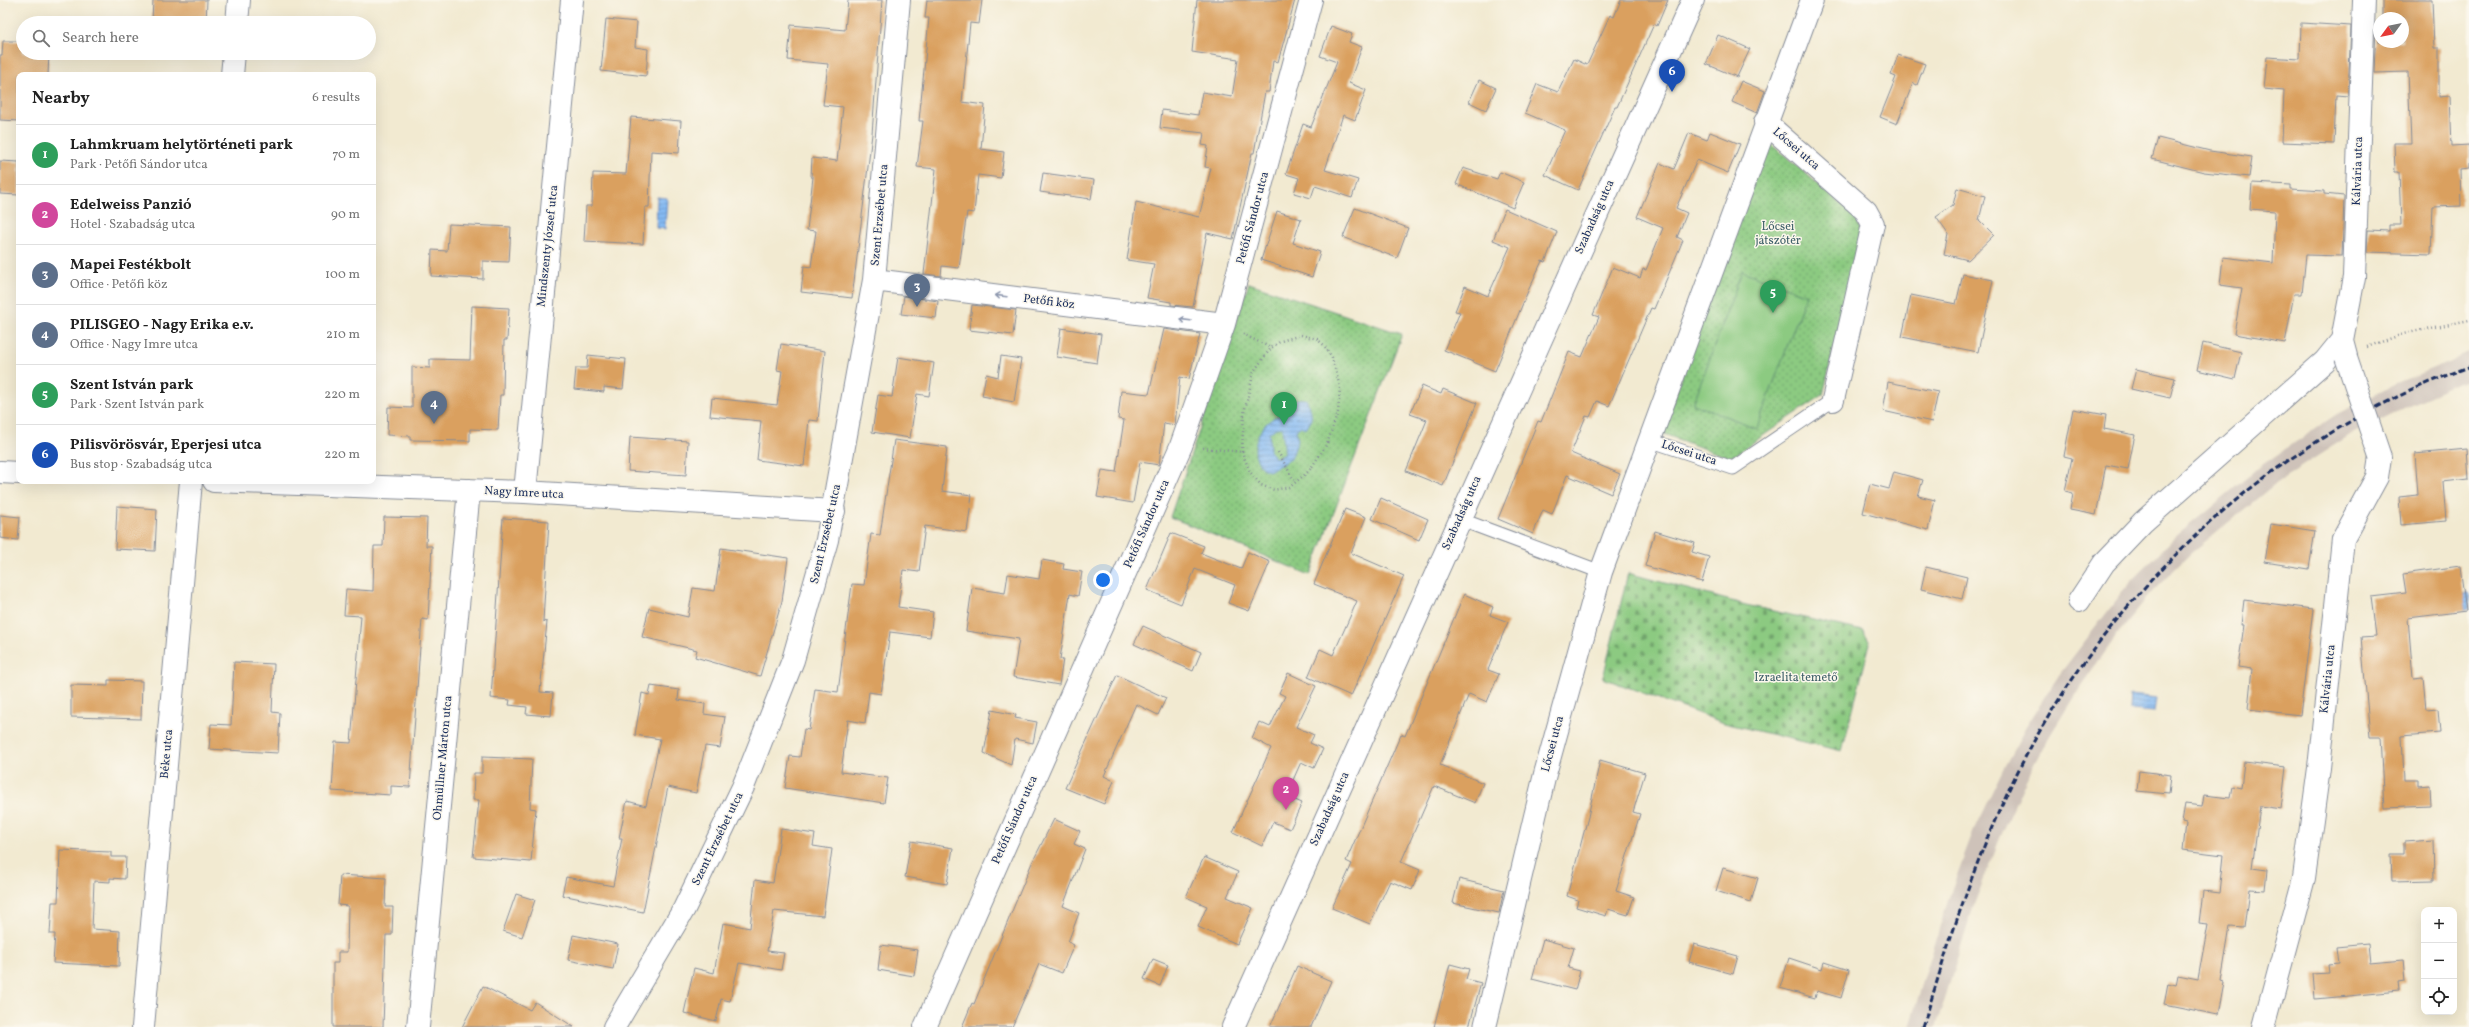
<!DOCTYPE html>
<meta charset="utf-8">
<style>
body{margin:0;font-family:Vollkorn,serif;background:#f6f6f6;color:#222}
.controls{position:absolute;right:12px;bottom:12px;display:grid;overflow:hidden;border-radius:8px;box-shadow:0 4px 16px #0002}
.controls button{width:36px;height:36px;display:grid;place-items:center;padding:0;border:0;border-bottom:1px solid #e0e0e0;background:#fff;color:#222;font:20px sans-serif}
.compass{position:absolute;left:2373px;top:12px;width:36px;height:36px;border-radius:50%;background:#fff;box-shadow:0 4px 16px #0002;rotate:237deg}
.you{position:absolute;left:1103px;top:580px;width:14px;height:14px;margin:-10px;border:3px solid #fff;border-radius:50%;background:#1a73e8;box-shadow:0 0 0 6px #1a73e833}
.badge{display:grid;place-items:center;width:26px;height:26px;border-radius:50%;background:#1f6fb2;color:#fff;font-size:13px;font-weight:700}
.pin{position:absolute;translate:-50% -33px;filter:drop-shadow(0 1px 2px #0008)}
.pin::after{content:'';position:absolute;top:21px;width:14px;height:12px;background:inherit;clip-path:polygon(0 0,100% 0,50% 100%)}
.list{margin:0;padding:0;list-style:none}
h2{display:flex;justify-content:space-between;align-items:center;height:52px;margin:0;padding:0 16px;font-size:17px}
h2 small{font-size:13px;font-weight:400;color:#767676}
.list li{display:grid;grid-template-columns:26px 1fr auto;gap:12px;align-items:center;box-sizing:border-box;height:60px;padding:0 16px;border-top:1px solid #e0e0e0}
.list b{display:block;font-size:15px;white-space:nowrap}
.list p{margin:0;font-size:13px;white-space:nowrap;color:#767676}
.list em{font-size:13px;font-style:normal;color:#767676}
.icon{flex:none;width:22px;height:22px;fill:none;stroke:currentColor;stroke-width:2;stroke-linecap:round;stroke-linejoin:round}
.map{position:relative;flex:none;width:2469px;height:1027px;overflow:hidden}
.search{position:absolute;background:#fff;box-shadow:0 4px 16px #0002;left:16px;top:16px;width:360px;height:44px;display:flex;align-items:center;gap:10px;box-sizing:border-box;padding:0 14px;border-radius:22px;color:#767676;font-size:15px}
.panel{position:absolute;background:#fff;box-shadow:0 4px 16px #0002;left:16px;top:72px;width:360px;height:412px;border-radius:8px}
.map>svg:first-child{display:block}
.industrial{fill:#cec2b9}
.green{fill:url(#green-dots);stroke:#547c70}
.cemetery{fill:url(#cemetery-stones);stroke:#547c70}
.pitch{fill:#8cca81;stroke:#547c70}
.water{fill:url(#water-rules);stroke:#5074a8;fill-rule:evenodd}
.building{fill:#daa05f}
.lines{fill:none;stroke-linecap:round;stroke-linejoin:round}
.service-casing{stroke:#868c98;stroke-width:15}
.minor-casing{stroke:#868c98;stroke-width:24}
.tertiary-casing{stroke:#868c98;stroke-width:24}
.path{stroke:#868c98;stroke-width:2.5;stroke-dasharray:1 3;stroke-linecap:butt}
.service{stroke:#fff;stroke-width:13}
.minor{stroke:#fff;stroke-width:22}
.tertiary{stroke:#fff;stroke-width:22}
.rail{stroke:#1b2f5e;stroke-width:3;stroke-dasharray:6 3;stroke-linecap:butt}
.minor-bridge-casing{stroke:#868c98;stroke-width:24;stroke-linecap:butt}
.minor-bridge{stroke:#fff;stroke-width:22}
.oneway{stroke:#8d97ae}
.labels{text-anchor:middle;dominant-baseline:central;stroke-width:3;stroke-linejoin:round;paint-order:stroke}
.street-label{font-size:12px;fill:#1b2f5e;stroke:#fbf7ec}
.park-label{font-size:12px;fill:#3d5e68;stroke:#fbf7ec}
</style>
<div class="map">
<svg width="2469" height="1027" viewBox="0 0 2469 1027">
<defs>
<pattern id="green-dots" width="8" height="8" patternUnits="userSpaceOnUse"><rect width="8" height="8" fill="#8cca81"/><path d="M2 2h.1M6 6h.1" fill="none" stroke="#72a46d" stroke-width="1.8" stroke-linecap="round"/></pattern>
<pattern id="cemetery-stones" width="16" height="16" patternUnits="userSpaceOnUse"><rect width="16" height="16" fill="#8cca81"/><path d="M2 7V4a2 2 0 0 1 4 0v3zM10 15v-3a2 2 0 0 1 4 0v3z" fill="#72a46d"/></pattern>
<pattern id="water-rules" width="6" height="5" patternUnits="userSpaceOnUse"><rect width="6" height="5" fill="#85baf3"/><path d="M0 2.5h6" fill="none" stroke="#6c98c8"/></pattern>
</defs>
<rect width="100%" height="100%" fill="#fbf7ec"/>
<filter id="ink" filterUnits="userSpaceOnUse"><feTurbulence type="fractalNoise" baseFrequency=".025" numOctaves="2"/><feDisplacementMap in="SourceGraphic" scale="8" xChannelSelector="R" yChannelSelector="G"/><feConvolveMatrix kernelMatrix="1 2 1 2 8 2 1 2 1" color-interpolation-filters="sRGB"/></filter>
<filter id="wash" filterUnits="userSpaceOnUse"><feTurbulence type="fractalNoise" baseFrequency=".012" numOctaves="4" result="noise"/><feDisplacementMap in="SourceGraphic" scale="16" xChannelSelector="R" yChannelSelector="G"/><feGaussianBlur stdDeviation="0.9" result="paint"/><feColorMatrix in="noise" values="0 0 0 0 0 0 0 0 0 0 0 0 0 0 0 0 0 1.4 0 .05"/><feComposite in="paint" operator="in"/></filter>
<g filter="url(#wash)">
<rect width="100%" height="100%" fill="#f2ead1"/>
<path class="industrial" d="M2469,353V379L2412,404L2350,435L2276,483L2190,554L2150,594L2113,640L2080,687L2049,737L2026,780L2000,838L1975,902L1936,1027H1909L1951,891L1976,825L2003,769L2026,727L2059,675L2131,581L2174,538L2262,465L2337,414L2400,382Z"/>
<path class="green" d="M1767,140L1855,216L1861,232L1823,395L1730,458L1661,433Z
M1249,283L1402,334L1310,575L1170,517Z"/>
<path class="cemetery" d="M1628,573L1746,605L1863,631L1870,643L1842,751L1724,723L1603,678Z"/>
<path class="pitch" d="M1742,271L1806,295L1757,428L1693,404Z"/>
<path class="water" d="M657,197L667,198L665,229L656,228Z
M1297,399H1306C1312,411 1314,418 1306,429L1301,426L1296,430L1298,440L1291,459L1269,471L1262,468C1251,454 1254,438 1265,425C1273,416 1286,414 1294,406L1292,402ZM1282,427L1285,454L1275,458L1270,451L1269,433L1276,428Z
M2463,593H2469V610L2466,611Z
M2130,695L2157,698L2155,712L2129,710Z"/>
<g id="blocks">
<path class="building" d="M153,0H207L206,23L152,21Z
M848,0H882L872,134L852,298L801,292L804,266L811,267L816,231L807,230L813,177H811L812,158L837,161L843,107L823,105L828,64L788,60L791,25L845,30Z
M927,0H982L979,24L970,23L962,102L985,105L981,149L1004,152L1001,178L978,175L974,213L967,212L959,268L942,266L941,276L924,274L936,169L917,167L923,121H919L929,18H925Z
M1197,0H1295L1278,62L1273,61L1269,92H1265L1254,153H1252L1233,239L1207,233L1193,307L1171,305V302L1147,298L1154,264L1127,260L1136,202L1199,217L1211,168L1205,167L1208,146L1202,145L1204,133L1160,128L1162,110L1198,115L1202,92L1232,97L1238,59L1192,52Z
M1621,0H1668L1657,26L1654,24L1617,107H1615L1578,190L1545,175L1565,130L1525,113L1537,84L1558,92L1574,59L1587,65L1610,15L1614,17Z
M2382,0H2432L2434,48H2439V97L2450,96L2452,146L2469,145V168L2460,169L2461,206L2433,207L2431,254L2367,252L2368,230L2389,231V225H2401L2399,172H2395L2394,143H2411L2408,72L2374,73L2376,27H2379V42H2403V18H2382Z
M606,19L637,22L635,47L648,49L646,76L601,71Z
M2301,23L2351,26L2348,96L2336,95L2334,144L2282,142L2284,91L2264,89L2267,57L2300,59Z
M1331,26L1352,34L1349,42L1362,47L1349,83L1366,90L1355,120L1343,115L1325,170L1358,180L1352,198L1315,186L1311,198L1294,193L1299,178L1286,174L1303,124L1311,127L1337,62L1320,56Z
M1718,35L1750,49L1737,77L1706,64Z
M3,41H23V53H49L48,75H19V121L0,120V55H2Z
M1898,55L1925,64L1917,85L1913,83L1897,124L1880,117L1896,77L1891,75Z
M1479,80L1496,88L1486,110L1469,102Z
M1741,81L1765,91L1757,113L1732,102Z
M631,117L681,121L679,153L651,151L649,207H645L643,244L584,241L586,206H592L593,173L626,174Z
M1710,132L1740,144L1728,173L1697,160L1676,208L1687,213L1677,237L1683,240L1654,309L1651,308L1609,406L1597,401L1590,417L1586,416L1571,453L1620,474L1611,494L1567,475L1552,514L1543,510L1533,534L1498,519L1538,421L1541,422L1569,352L1582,357L1599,317L1593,315L1613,267L1640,278L1643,269L1646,270L1663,228L1637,217L1660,163L1674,169L1689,133L1707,140Z
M2158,138L2210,151L2252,157L2249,177L2204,172L2152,159Z
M0,161L19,162V195L0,194Z
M1463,168L1497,179L1500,172L1524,182L1513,208L1456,184Z
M1043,173L1094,180L1091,199L1040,192Z
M2252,183L2291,185V189L2324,191V194L2344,196L2342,256L2306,255L2302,294H2294L2285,343L2234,334L2242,288L2220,285L2223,257L2273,263L2275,211L2250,209Z
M1957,188L1985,196L1979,220L1994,235L1968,260L1944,254L1948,234L1936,217L1953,205Z
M1355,208L1408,228L1397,258L1343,237Z
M1505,209L1557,232L1545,262L1542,261L1528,291L1495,371L1444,350L1460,312L1455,311L1465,286L1488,296L1510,247L1493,240Z
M1277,211L1301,219L1293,243L1320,252L1312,277L1261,260Z
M449,224L511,227L509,262L483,261V279L431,276L432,250L447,251Z
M1963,274L1993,280L1978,352L1902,337L1911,295L1956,304Z
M904,296L938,301L936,318L901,314Z
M972,305L1016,310L1013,335L969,330Z
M472,306L509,308L507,340H504L503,395H500L498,430L470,429V441L410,440V436L387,435L388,407L412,408V367L430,368V359L470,360Z
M1061,328L1101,334L1097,363L1057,357Z
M1164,329L1200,334L1189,379L1180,377L1175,425L1164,423L1159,465L1140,462L1133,503L1097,497L1102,470L1116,472L1124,420L1118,419L1121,391L1149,394Z
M2203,343L2241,352L2235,379L2197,370Z
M781,344L825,351L818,421L809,420L804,466L757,460L761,421L710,416L712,398L777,405L782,371L777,370Z
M588,355L626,359L623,389L604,387V392L574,389L576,368H587Z
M1001,356L1021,359L1014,402L982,396L986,374L998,377Z
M898,357L934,363L929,396L917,394L910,438L872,432L878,395L892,397Z
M2136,369L2175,378L2170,398L2131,389Z
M1888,382L1938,392L1932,422L1883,411Z
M1422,386L1441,394L1443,389L1477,403L1443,486L1406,471L1427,420L1410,414Z
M2073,409L2106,415L2104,429L2135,435L2128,469L2106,465L2096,515L2070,510L2073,493L2065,491L2072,458L2064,456Z
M630,437L688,441L686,475L628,471Z
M894,440L947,447L942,491L972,495L967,532L925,526L919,572L903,570L898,607L933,612L930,637L890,632L881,694L869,692L865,723L848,720L841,772L888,778L884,803L785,788L790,756L800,757L804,729L809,730L815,689L838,692L852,584L864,585L871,534L880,535Z
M2467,449L2469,479L2443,482L2446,521L2401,525L2399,497L2418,495L2415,454Z
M1894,472L1923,480L1918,496L1935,500L1928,530L1863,513L1870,484L1889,489Z
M1381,498L1428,519L1419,540L1372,519Z
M117,506L157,509L155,551L115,549Z
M1345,509L1366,517L1351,553L1404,576L1351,696L1308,677L1320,649L1333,655L1357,601L1314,584Z
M0,515L20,517L18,540L0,538Z
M384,517L427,518L426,546H432L428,620L422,619L410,787L391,786V795L332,791L335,742L351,743L361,616L344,615L346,589L373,591L374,546H383Z
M503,518L549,521L543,621L547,622L540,692L553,693L551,716L526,714L527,707L509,705L510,700L491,698Z
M2271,524L2315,531L2309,569L2265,562Z
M1655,531L1695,543L1692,552L1709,557L1702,582L1645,566Z
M1171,533L1204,546L1201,553L1241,569L1248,552L1270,562L1249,611L1228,603L1235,585L1195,569L1181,604L1147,590Z
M721,548L788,558L782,601L760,676L695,657L697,650L642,637L649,608L688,617L693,588L715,591Z
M1042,560L1064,564L1063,569L1082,572L1078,596L1070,594L1060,659H1063L1059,685L1013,677L1019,639L966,631L972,588L1005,593L1008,574L1039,579Z
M2460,566L2466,611L2408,618L2413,678L2423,677L2426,710L2438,709L2440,733L2402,736L2404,780H2418V786L2430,785L2431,806L2384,808L2380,737H2370L2361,637L2376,636L2371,597L2406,593L2403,574Z
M1926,567L1967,577L1962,599L1921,589Z
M1464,594L1493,607L1490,615L1508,622L1488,670L1499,674L1487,702L1469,694L1440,765L1483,783L1475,803L1434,786L1401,862L1420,870L1412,890L1390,881L1370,924L1332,908L1352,864L1346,861L1401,734L1405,736Z
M2244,600L2313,609L2300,715L2248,709L2252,669L2238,667L2244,625H2241Z
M1143,626L1201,652L1193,671L1134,644Z
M234,662L274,664L272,712L280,713L278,753L209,749L211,724L231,725Z
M1288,673L1316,686L1296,727L1314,735L1310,743L1323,749L1314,768L1301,762L1286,796L1302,803L1290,829L1273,822L1262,846L1233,832L1271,748L1252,738L1259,722L1270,727L1285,696L1279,693Z
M1117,675L1166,698L1158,715L1136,704L1104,776L1114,781L1104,804L1065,788Z
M108,680L142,681L141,719L71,717V685L108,686Z
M651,686L679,690L678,700L705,704L704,714L725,717L720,748L705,746L696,793L668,787L643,912L562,895L566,877L613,886L622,838H619L627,801L646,806L660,739L635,735L642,693L649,695Z
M992,710L1016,715L1015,718L1037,722L1033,743L1015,739L1011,765L984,753Z
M482,757L532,759L530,808L536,809L531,862L473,857L479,800H473L474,773H482Z
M1600,760L1645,773L1633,812L1640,814L1616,891L1634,897L1628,915L1608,909L1606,916L1576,907L1578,900L1567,896L1588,817Z
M2244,762L2286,767L2281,809L2260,806L2252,868L2267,870L2265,890L2249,889L2244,928L2230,927L2221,982L2224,983L2218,1015L2164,1004L2168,983L2176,985L2178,975L2198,979L2208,924L2199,923L2203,891L2219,893L2223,855L2183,850L2186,823L2182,822L2185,804L2202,806L2204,795L2230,798L2232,786L2241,788Z
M2139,771L2171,775L2169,794L2137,791Z
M1054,819L1080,831L1074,844L1085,849L1063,906L1079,913L1068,942L1074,945L1062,973L1039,964L1012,1027H962L972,1003L974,1004L1031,865Z
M781,829L815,834L813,846L832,849L823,916L774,911L767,951L784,953L781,970L739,963L730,1001L721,999L716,1021L684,1013L694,968L714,973L723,923L750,928L755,880L773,883Z
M2433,840L2434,881L2392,882L2391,854H2404V842Z
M911,841L953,848L947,884L905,877Z
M60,850L111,852V857H126L125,879L110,878V882L94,881L92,929L120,931L119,966L53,963L55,934H50L52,902H58Z
M1204,857L1238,872L1227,897L1253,908L1237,944L1198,927L1207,906L1186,897Z
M1723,868L1758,878L1751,902L1716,891Z
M340,875L386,878L385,907H393L392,935H386L383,1027H333V963H338V952H347L348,906L338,905Z
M1459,879L1504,890L1499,913L1453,903Z
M516,894L535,900L522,937L503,931Z
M573,935L618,944L613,969L568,960Z
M1543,939L1574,948L1568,968L1580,971L1575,990L1532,979Z
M1694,944L1738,956L1733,974L1689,962Z
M2368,944L2370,963L2403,960L2405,982L2399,983L2400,991L2315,999L2313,974L2329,973L2328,965L2338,964L2336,947Z
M881,945L918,950L914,976L878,970Z
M1789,958L1822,969L1824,962L1849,970L1841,998L1817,991L1815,998L1780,988Z
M1153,959L1168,965L1160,986L1144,979Z
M1450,964L1469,969L1466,979L1481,983L1469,1027H1434Z
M1297,966L1331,981L1311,1027H1270Z
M483,986L530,1010L535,1002L574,1027H462Z"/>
</g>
</g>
<g filter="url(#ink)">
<use href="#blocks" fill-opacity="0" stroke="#868c98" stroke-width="1"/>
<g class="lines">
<g class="service-casing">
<path id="service" d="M1649,440L1733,468L1833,400
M1459,519L1601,572"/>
</g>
<g class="minor-casing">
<path id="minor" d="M237,23L239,0
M232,75L234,53
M1765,122L1866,211L1873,224L1833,400
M874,280L1224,324
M2346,355L2342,340L2354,277L2364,0
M0,472L19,473
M214,481L525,492L834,511
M525,492L572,0
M2079,601L2104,563L2143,522L2325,361L2342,340
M143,1027L191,481
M418,1027L469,490
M614,1027L684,909L743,787L793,660L827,540L874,280L899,0
M925,1027L1181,446L1224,324L1311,0
M1485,1027L1545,774L1601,572L1812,0
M2264,1027L2304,878L2319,768L2343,539L2377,477L2380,457"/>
</g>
<g class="tertiary-casing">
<path id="tertiary" d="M1233,1027L1693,0"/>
</g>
<path class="path" d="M1243,334L1271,348
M1301,335L1317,339L1324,345L1332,358L1340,387L1338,412L1327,444L1309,471L1290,487L1274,490L1261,485L1250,472L1242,452L1244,413L1254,371L1271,348L1281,341Z
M2367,347L2403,334L2469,320
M1203,448L1242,452
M1278,452L1295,482"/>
<use href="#service" class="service"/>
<use href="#minor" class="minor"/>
<use href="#tertiary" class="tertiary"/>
<path class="rail" d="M1923,1027C1949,941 1976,855 2016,775C2109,590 2273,437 2469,367"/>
<g class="minor-bridge-casing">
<path id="minor-bridge" d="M2346,357L2380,457"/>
</g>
<use href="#minor-bridge" class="minor-bridge"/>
</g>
<defs><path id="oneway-shaft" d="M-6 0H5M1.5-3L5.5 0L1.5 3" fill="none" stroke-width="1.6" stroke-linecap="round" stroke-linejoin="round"/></defs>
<g class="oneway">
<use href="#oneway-shaft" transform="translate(1001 296) rotate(-173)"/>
<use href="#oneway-shaft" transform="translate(1185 320) rotate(-173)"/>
</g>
</g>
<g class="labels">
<g class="street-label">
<text transform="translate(1796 149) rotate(41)">Lőcsei utca</text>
<text transform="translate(2358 171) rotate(-88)">Kálvária utca</text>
<text transform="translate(880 215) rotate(-85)">Szent Erzsébet utca</text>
<text transform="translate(1595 217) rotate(-66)">Szabadság utca</text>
<text transform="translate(1253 218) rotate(-75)">Petőfi Sándor utca</text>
<text transform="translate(548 246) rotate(-84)">Mindszenty József utca</text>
<text transform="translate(1049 302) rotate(7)">Petőfi köz</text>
<text transform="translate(1689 453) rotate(18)">Lőcsei utca</text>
<text transform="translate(524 493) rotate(3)">Nagy Imre utca</text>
<text transform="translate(1462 513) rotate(-66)">Szabadság utca</text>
<text transform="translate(1147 524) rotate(-66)">Petőfi Sándor utca</text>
<text transform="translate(826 534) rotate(-77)">Szent Erzsébet utca</text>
<text transform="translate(2328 679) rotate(-84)">Kálvária utca</text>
<text transform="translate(1553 744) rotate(-75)">Lőcsei utca</text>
<text transform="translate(167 754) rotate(-85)">Béke utca</text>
<text transform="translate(443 758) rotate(-85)">Ohmüllner Márton utca</text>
<text transform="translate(1330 809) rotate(-66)">Szabadság utca</text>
<text transform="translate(1015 820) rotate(-66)">Petőfi Sándor utca</text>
<text transform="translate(718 839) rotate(-64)">Szent Erzsébet utca</text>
</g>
<g class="park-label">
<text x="1778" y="227">Lőcsei<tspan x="1778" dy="14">játszótér</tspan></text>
<text x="1796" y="678">Izraelita temető</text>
</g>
</g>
</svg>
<div class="controls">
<button>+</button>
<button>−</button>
<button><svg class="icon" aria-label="locate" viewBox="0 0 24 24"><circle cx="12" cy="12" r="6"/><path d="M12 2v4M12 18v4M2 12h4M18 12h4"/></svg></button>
</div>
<svg class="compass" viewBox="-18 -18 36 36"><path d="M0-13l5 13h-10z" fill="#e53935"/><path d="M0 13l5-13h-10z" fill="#767676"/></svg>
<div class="you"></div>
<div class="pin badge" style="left:1284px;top:425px;background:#2e9e5b">1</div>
<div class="pin badge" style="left:1286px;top:810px;background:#d1479c">2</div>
<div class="pin badge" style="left:917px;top:307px;background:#5c6f8a">3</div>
<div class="pin badge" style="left:434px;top:424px;background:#5c6f8a">4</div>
<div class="pin badge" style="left:1773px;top:313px;background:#2e9e5b">5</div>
<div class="pin badge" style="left:1672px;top:92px;background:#1a4fb4">6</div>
<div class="search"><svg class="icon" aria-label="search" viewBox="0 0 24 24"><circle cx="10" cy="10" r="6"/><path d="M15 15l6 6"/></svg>Search here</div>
<section class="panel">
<h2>Nearby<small>6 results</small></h2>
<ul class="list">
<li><span class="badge" style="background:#2e9e5b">1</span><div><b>Lahmkruam helytörténeti park</b><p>Park · Petőfi Sándor utca</p></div><em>70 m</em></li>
<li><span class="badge" style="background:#d1479c">2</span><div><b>Edelweiss Panzió</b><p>Hotel · Szabadság utca</p></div><em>90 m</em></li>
<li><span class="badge" style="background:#5c6f8a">3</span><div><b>Mapei Festékbolt</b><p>Office · Petőfi köz</p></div><em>100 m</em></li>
<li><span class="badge" style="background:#5c6f8a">4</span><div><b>PILISGEO - Nagy Erika e.v.</b><p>Office · Nagy Imre utca</p></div><em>210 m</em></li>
<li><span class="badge" style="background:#2e9e5b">5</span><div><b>Szent István park</b><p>Park · Szent István park</p></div><em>220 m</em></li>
<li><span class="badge" style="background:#1a4fb4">6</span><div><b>Pilisvörösvár, Eperjesi utca</b><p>Bus stop · Szabadság utca</p></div><em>220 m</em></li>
</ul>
</section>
</div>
